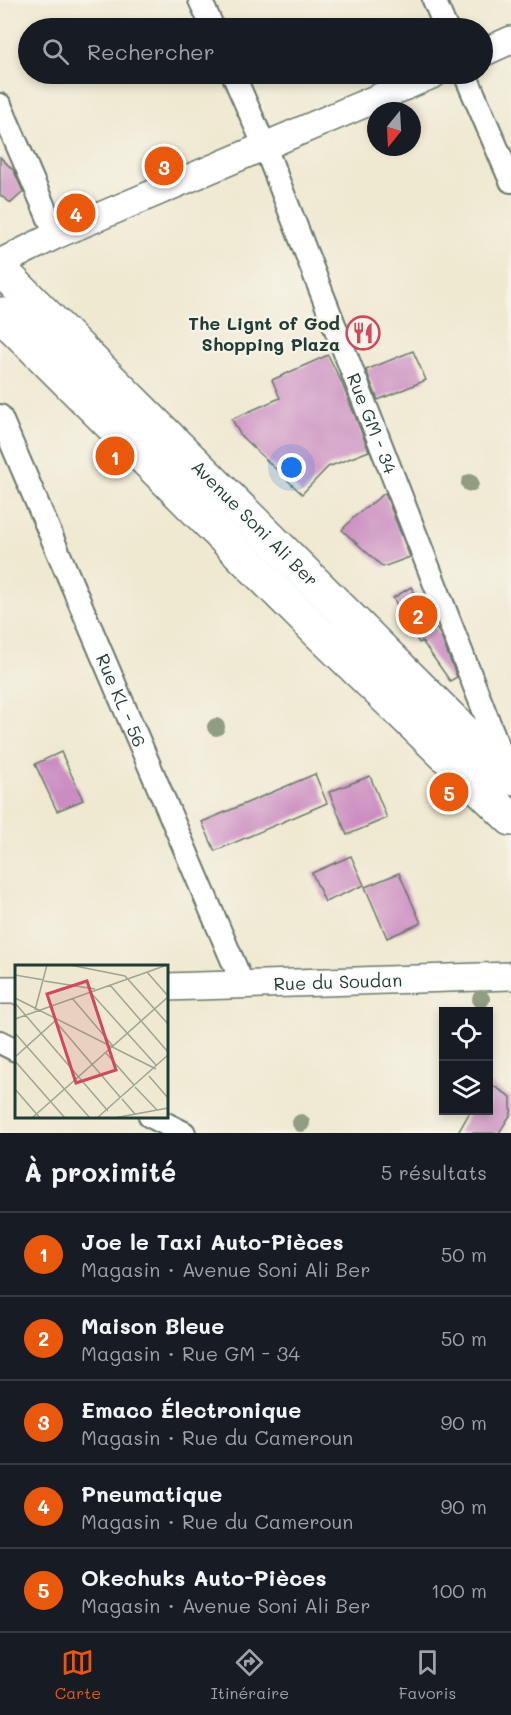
<!DOCTYPE html>
<html lang="fr">
<meta charset="utf-8">
<style>
body{margin:0;font-family:Mali,sans-serif;background:#20242c;color:#f1f3f6}
.controls{position:absolute;right:18px;bottom:18px;display:grid;overflow:hidden;border-radius:0px;box-shadow:0 3px 9px #0003}
.controls button{width:54px;height:54px;display:grid;place-items:center;padding:0;border:0;border-bottom:2px solid #363941;background:#171b24;color:#f1f3f6;font:30px sans-serif}
.compass{position:absolute;left:367px;top:102px;width:54px;height:54px;border-radius:50%;background:#171b24;box-shadow:0 3px 9px #0003;rotate:198deg}
.you{position:absolute;left:292px;top:468px;width:21px;height:21px;margin:-15px;border:4px solid #fff;border-radius:50%;background:#1a73e8;box-shadow:0 0 0 9px #1a73e833}
.badge{display:grid;place-items:center;width:39px;height:39px;border-radius:50%;background:#ea580c;color:#fff;font-size:20px;font-weight:700}
.pin{position:absolute;translate:-50% -50%;border:3px solid #fff;box-shadow:0 2px 6px #0006}
.list{margin:0;padding:0;list-style:none}
h2{display:flex;justify-content:space-between;align-items:center;height:78px;margin:0;padding:0 24px;font-size:26px}
h2 small{font-size:20px;font-weight:400;color:#9ea1a6}
.list li{display:grid;grid-template-columns:39px 1fr auto;gap:18px;align-items:center;box-sizing:border-box;height:84px;padding:0 24px;border-top:2px solid #363941}
.list b{display:block;font-size:22px;white-space:nowrap}
.list p{margin:0;font-size:20px;white-space:nowrap;color:#9ea1a6}
.list em{font-size:20px;font-style:normal;color:#9ea1a6}
.icon{flex:none;width:33px;height:33px;fill:none;stroke:currentColor;stroke-width:2;stroke-linecap:round;stroke-linejoin:round}
.map{position:relative;flex:none;width:511px;height:1133px;overflow:hidden}
.search{position:absolute;background:#171b24;box-shadow:0 3px 9px #0003;left:18px;right:18px;top:18px;height:66px;display:flex;align-items:center;gap:15px;box-sizing:border-box;padding:0 21px;border-radius:33px;color:#9ea1a6;font-size:22px}
.sheet{height:498px;background:#171b24}
nav{display:flex;justify-content:space-around;align-items:center;box-sizing:border-box;height:84px;border-top:2px solid #363941;background:#171b24;font-size:16px;color:#9ea1a6}
nav a{display:grid;justify-items:center;gap:3px}
nav .on{color:#ea580c}
.map>svg:first-child{display:block}
.building{fill:#cb8dc1}
.lines{fill:none;stroke-linecap:round;stroke-linejoin:round}
.minor-casing{stroke:#68796b;stroke-width:26}
.tertiary-casing{stroke:#68796b;stroke-width:30}
.primary-casing{stroke:#68796b;stroke-width:36}
.minor{stroke:#fff;stroke-width:22}
.tertiary{stroke:#fff;stroke-width:27}
.primary{stroke:#fff;stroke-width:33}
.tree{fill:#909d81}
.labels{text-anchor:middle;dominant-baseline:central;stroke-width:4.5;stroke-linejoin:round;paint-order:stroke}
.poi-label{font-size:18px;font-weight:bold;fill:#1f3d34;stroke:#f7f3e8;text-anchor:end}
.street-label{font-size:18px;fill:#1f3d34;stroke:#f7f3e8}
.inset-road{fill:none;stroke:#9ca492;stroke-width:1.5}
.view{fill:#d1495b;fill-opacity:0.15;stroke:#d1495b;stroke-width:3}
.inset-edge{fill:none;stroke:#1f3d34;stroke-width:3}
</style>
<div class="map">
<svg width="511" height="1133" viewBox="0 0 511 1133">
<rect width="100%" height="100%" fill="#f7f3e8"/>
<filter id="ink" filterUnits="userSpaceOnUse"><feTurbulence type="fractalNoise" baseFrequency=".0167" numOctaves="2"/><feDisplacementMap in="SourceGraphic" scale="12" xChannelSelector="R" yChannelSelector="G"/><feConvolveMatrix kernelMatrix="1 2 1 2 8 2 1 2 1" color-interpolation-filters="sRGB"/></filter>
<filter id="wash" filterUnits="userSpaceOnUse"><feTurbulence type="fractalNoise" baseFrequency=".008" numOctaves="4" result="noise"/><feDisplacementMap in="SourceGraphic" scale="24" xChannelSelector="R" yChannelSelector="G"/><feGaussianBlur stdDeviation="1.35" result="paint"/><feColorMatrix in="noise" values="0 0 0 0 0 0 0 0 0 0 0 0 0 0 0 0 0 1.4 0 .05"/><feComposite in="paint" operator="in"/></filter>
<g filter="url(#wash)">
<rect width="100%" height="100%" fill="#efe9d1"/>
<g id="blocks">
<path class="building" d="M0,157L14,171L23,192L11,203L0,195Z
M413,351L426,380L378,400L366,370Z
M328,355L341,381L369,451L328,467L302,494L241,436L232,419L280,398L272,380Z
M385,493L410,557L383,567L342,530L354,517Z
M411,587L440,634L457,677L450,681L422,641L419,643L393,598Z
M61,752L83,800L57,811L35,764Z
M315,774L327,803L215,851L202,822Z
M370,776L387,818L347,835L329,792Z
M351,856L364,885L325,902L312,873Z
M399,873L421,923L387,938L365,887Z
M489,1083L511,1097V1114L499,1133H458L471,1110H489Z"/>
</g>
</g>
<g filter="url(#ink)">
<use href="#blocks" fill-opacity="0" stroke="#68796b" stroke-width="1.5"/>
<g class="lines">
<g class="minor-casing">
<g id="minor">
<path d="M200,0L213,28"/>
<path d="M434,0L446,28"/>
<path id="s1" d="M233,74L265,147L506,767"/>
<path d="M465,74L511,181"/>
<path d="M0,105L56,235"/>
<path id="s2" d="M0,416L243,985"/>
<path d="M0,1042L16,1050"/>
<path d="M150,1116L184,1133"/>
</g>
</g>
<g class="tertiary-casing">
<g id="tertiary">
<path d="M482,53L511,40"/>
<path d="M0,263L56,235L434,74"/>
<path id="s3" d="M166,987L511,976"/>
<path d="M0,990H16"/>
</g>
</g>
<g class="primary-casing">
<g id="primary">
<path id="s4" d="M0,269L511,778"/>
<path d="M0,314L317,631L511,819"/>
</g>
</g>
<use href="#minor" class="minor"/>
<use href="#tertiary" class="tertiary"/>
<use href="#primary" class="primary"/>
</g>
<g class="tree">
<circle cx="470" cy="483" r="9"/>
<circle cx="216" cy="727" r="9"/>
<circle cx="481" cy="999" r="9"/>
<circle cx="301" cy="1123" r="9"/>
</g>
</g>
<defs>
<g id="restaurant-ring" transform="scale(1.725)"><circle r="9.5" fill="#f7f3e8" stroke="#d1495b" stroke-width="1.5"/><path d="M-5-6h1v4h1v-4h1v4h1v-4h1v5L-1.5 .5V6h-2V.5L-5-1ZM5-6V6H3V1.5H1.5Q1.5-4 5-6Z" fill="#d1495b"/></g>
</defs>
<g fill-rule="evenodd">
<use href="#restaurant-ring" x="363" y="333"/>
</g>
<g class="labels">
<g class="poi-label">
<text x="340" y="323">The Lignt of God<tspan x="340" dy="21">Shopping Plaza</tspan></text>
</g>
<g class="street-label">
<text stroke="none"><textPath href="#s1" startOffset="376">Rue GM - 34</textPath></text>
<text stroke="none"><textPath href="#s4" startOffset="360">Avenue Soni Ali Ber</textPath></text>
<text stroke="none"><textPath href="#s2" startOffset="309">Rue KL - 56</textPath></text>
<text stroke="none"><textPath href="#s3" startOffset="172">Rue du Soudan</textPath></text>
</g>
</g>
<g transform="translate(15 965)">
<rect width="153" height="153" fill="#efe9d1"/>
<path class="inset-road" d="M55,0L110,11L153,59M132,7L153,31M0,10L29,15M29,16L80,24M95,20L153,87M76,28L141,100M0,33L141,104M57,33L98,81M0,38L93,146M20,45L32,0M0,54L152,0M41,57L105,132M0,68L75,153M91,88L119,120M0,92L40,56M0,96L50,153M134,111L153,133M120,122L142,145M0,124L25,153M107,134L120,149M17,153L153,32M82,153L153,90M99,153L153,143"/>
<path class="view" d="M72,16L101,105L61,118L32,29Z"/>
<rect width="153" height="153" class="inset-edge"/>
</g>
</svg>
<div class="controls">
<button><svg class="icon" aria-label="locate" viewBox="0 0 24 24"><circle cx="12" cy="12" r="6"/><path d="M12 2v4M12 18v4M2 12h4M18 12h4"/></svg></button>
<button><svg class="icon" aria-label="layers" viewBox="0 0 24 24"><path d="M12 4l9 5-9 5-9-5zM3 14l9 5 9-5"/></svg></button>
</div>
<svg class="compass" viewBox="-18 -18 36 36"><path d="M0-13l5 13h-10z" fill="#e53935"/><path d="M0 13l5-13h-10z" fill="#9ea1a6"/></svg>
<div class="you"></div>
<div class="pin badge" style="left:115px;top:456px">1</div>
<div class="pin badge" style="left:418px;top:615px">2</div>
<div class="pin badge" style="left:164px;top:166px">3</div>
<div class="pin badge" style="left:76px;top:213px">4</div>
<div class="pin badge" style="left:449px;top:792px">5</div>
<div class="search"><svg class="icon" aria-label="search" viewBox="0 0 24 24"><circle cx="10" cy="10" r="6"/><path d="M15 15l6 6"/></svg>Rechercher</div>
</div>
<section class="sheet">
<h2>À proximité<small>5 résultats</small></h2>
<ul class="list">
<li><span class="badge">1</span><div><b>Joe le Taxi Auto-Pièces</b><p>Magasin · Avenue Soni Ali Ber</p></div><em>50 m</em></li>
<li><span class="badge">2</span><div><b>Maison Bleue</b><p>Magasin · Rue GM - 34</p></div><em>50 m</em></li>
<li><span class="badge">3</span><div><b>Emaco Électronique</b><p>Magasin · Rue du Cameroun</p></div><em>90 m</em></li>
<li><span class="badge">4</span><div><b>Pneumatique</b><p>Magasin · Rue du Cameroun</p></div><em>90 m</em></li>
<li><span class="badge">5</span><div><b>Okechuks Auto-Pièces</b><p>Magasin · Avenue Soni Ali Ber</p></div><em>100 m</em></li>
</ul>
</section>
<nav>
<a class="on"><svg class="icon" aria-label="map" viewBox="0 0 24 24"><path d="M3 6l6-2 6 2 6-2v14l-6 2-6-2-6 2zM9 4v14M15 6v14"/></svg>Carte</a>
<a><svg class="icon" aria-label="directions" viewBox="0 0 24 24"><path d="M12 3l9 9-9 9-9-9zM9 14v-3h6M13 9l2 2-2 2"/></svg>Itinéraire</a>
<a><svg class="icon" aria-label="saved" viewBox="0 0 24 24"><path d="M7 4h10v16l-5-4-5 4z"/></svg>Favoris</a>
</nav>
